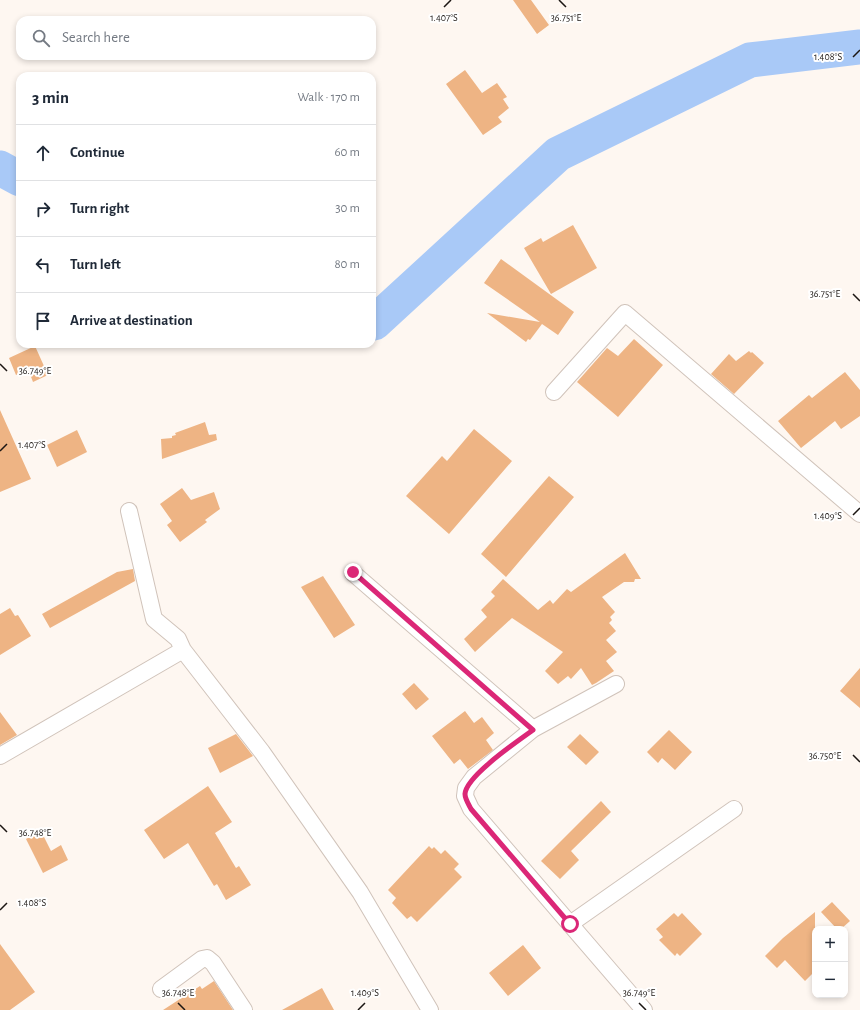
<!DOCTYPE html>
<meta charset="utf-8">
<style>
body{margin:0;font-family:"Alegreya Sans",sans-serif;background:#f2f2f3;color:#1f2937}
.controls{position:absolute;right:12px;bottom:12px;display:grid;overflow:hidden;border-radius:8px;box-shadow:0 2px 6px #0003}
.controls button{width:36px;height:36px;display:grid;place-items:center;padding:0;border:0;border-bottom:1px solid #e0e1e3;background:#fff;color:#1f2937;font:20px sans-serif}
.stop{position:absolute;width:12px;height:12px;margin:-9px;border:3px solid #db2777;border-radius:50%;background:#fff}
.stop.end{background:#db2777;border-color:#fff;box-shadow:0 1px 4px #0008}
.list{margin:0;padding:0;list-style:none}
h2{display:flex;justify-content:space-between;align-items:center;height:52px;margin:0;padding:0 16px;font-size:17px}
h2 small{font-size:13px;font-weight:400;color:#747a83}
.list li{display:grid;grid-template-columns:26px 1fr auto;gap:12px;align-items:center;box-sizing:border-box;height:56px;padding:0 16px;border-top:1px solid #e0e1e3}
.list b{display:block;font-size:15px;white-space:nowrap}
.list em{font-size:13px;font-style:normal;color:#747a83}
.icon{flex:none;width:22px;height:22px;fill:none;stroke:currentColor;stroke-width:2;stroke-linecap:round;stroke-linejoin:round}
.map{position:relative;flex:none;width:860px;height:1010px;overflow:hidden}
.search{position:absolute;background:#fff;box-shadow:0 2px 6px #0003;left:16px;top:16px;width:360px;height:44px;display:flex;align-items:center;gap:10px;box-sizing:border-box;padding:0 14px;border-radius:12px;color:#747a83;font-size:15px}
.panel{position:absolute;background:#fff;box-shadow:0 2px 6px #0003;left:16px;top:72px;width:360px;height:276px;border-radius:12px}
.map>svg:first-child{display:block}
.lines{fill:none;stroke-linecap:round;stroke-linejoin:round}
.river{stroke:#a9c9f7;stroke-width:35}
.building{fill:#eeb484}
.street-casing{stroke:#d0c3ba;stroke-width:18}
.street{stroke:#fff;stroke-width:16}
.route{stroke:#db2777;stroke-width:5}
.ticks{fill:none;stroke:#1b1613;stroke-width:1.5}
.ticks-label{font-size:10px;text-anchor:middle;fill:#1b1613;stroke:#fff;stroke-width:4;stroke-linejoin:round;paint-order:stroke}
</style>
<div class="map">
<svg width="860" height="1010" viewBox="0 0 860 1010">
<rect width="100%" height="100%" fill="#fef7f1"/>
<g class="lines">
<path class="river" d="M0,168L20,179
M372,322L374,323L558,154L750,60L860,47"/>
</g>
<path class="building" d="M513,0H531L549,25L537,34Z
M465,70L482,93L497,83L507,97L503,99L509,108L498,117L502,122L483,135L446,84Z
M573,225L597,268L551,294L524,248L541,238L543,242Z
M501,259L574,312L558,335L542,324L530,340L528,339L526,342L487,313L540,322L484,283Z
M634,339L663,365L618,417L577,382L607,348L618,356Z
M35,346L48,375L33,382L28,369L16,375L9,358Z
M749,351L751,353L752,352L764,363L734,394L711,374L729,354L736,361Z
M845,372L860,390V416L841,429L835,421L801,448L778,421L809,395L812,398Z
M0,410L31,479L0,492Z
M205,422L209,435L216,434L217,440L162,459L161,439L172,438V436L176,435L175,433Z
M474,429L512,461L449,534L406,496L442,456L447,461Z
M77,430L87,452L57,467L47,445Z
M549,476L574,497L506,577L481,554Z
M182,488L191,500L214,492L220,509L205,520L207,522L180,542L167,525L172,521L160,504Z
M625,553L641,579H635L634,582H624L602,597L615,612L610,617L612,620L609,623L616,631L606,640L617,652L606,661L614,671L596,683L592,685L581,668L571,679L568,676L558,684L545,671L563,652L512,618L475,652L464,639L487,617L481,610L495,596L491,592L503,579L538,610L550,600L553,604L567,589L571,592Z
M133,569L135,581L50,628L42,614L117,572Z
M323,576L355,625L334,638L301,587Z
M10,608L15,616L18,615L31,636L0,655V614Z
M860,668V708L840,691Z
M414,683L429,699L416,710L402,694Z
M465,711L474,723L482,717L494,733L486,740L493,750L468,769L460,759L454,764L432,736Z
M0,712L17,735L0,745Z
M669,730L692,752L675,770L662,758L658,763L647,752Z
M236,734L253,756L220,773L208,748Z
M580,734L599,752L586,765L567,747Z
M208,786L232,822L215,833L236,868L239,866L251,885L226,900L217,884L214,886L188,843L164,859L144,830Z
M601,801L611,812L571,851L579,860L560,879L541,861Z
M41,831L51,851L61,845L68,860L43,873L26,839Z
M429,846L432,849L434,847L441,854L445,850L459,864L454,869L462,877L417,922L411,916L407,919L392,903L396,898L388,890Z
M832,902L850,921L841,929H837L821,912Z
M815,912V971L805,981L785,960L777,968L765,956L783,938Z
M674,913L678,917L682,913L702,934L680,956L677,953L675,956L659,940L663,937L656,929Z
M0,944L35,992L10,1010H0Z
M523,945L541,968L508,996L489,973Z
M214,981L233,1010H163L200,986L202,989Z
M322,988L334,1010H282Z"/>
<g class="lines">
<g class="street-casing">
<path id="street" d="M554,392L625,313L860,514
M129,511L154,619L178,639L183,650L262,752L360,892L430,1010
M353,573L533,729
M616,684L533,729L474,777L466,788L465,796L471,809L644,1010
M0,756L183,650
M570,924L734,809
M161,989L202,959L207,958L213,963L244,1010"/>
</g>
<use href="#street" class="street"/>
</g>
<g class="lines">
<path class="route" d="M353,572L533,730C518,741 466,776 465,794C465,799 469,805 471,809L570,924"/>
</g>
<path class="ticks" d="M559,0L566,7M444,7L451,0M853,57L860,50M853,294L860,301M0,364L7,371M0,451L7,444M853,515L860,508M853,755L860,762M0,825L7,832M0,910L7,903M178,1003L185,1010M639,1003L646,1010M358,1010L365,1003"/>
<g class="ticks-label">
<text x="566" y="21">36.751°E</text>
<text x="444" y="21">1.407°S</text>
<text x="828" y="60">1.408°S</text>
<text x="825" y="297">36.751°E</text>
<text x="35" y="374">36.749°E</text>
<text x="32" y="448">1.407°S</text>
<text x="828" y="519">1.409°S</text>
<text x="825" y="759">36.750°E</text>
<text x="35" y="836">36.748°E</text>
<text x="32" y="906">1.408°S</text>
<text x="365" y="996">1.409°S</text>
<text x="178" y="996">36.748°E</text>
<text x="639" y="996">36.749°E</text>
</g>
</svg>
<div class="controls">
<button>+</button>
<button>−</button>
</div>
<div class="stop" style="left:570px;top:924px"></div>
<div class="stop end" style="left:353px;top:572px"></div>
<div class="search"><svg class="icon" aria-label="search" viewBox="0 0 24 24"><circle cx="10" cy="10" r="6"/><path d="M15 15l6 6"/></svg>Search here</div>
<section class="panel">
<h2>3 min<small>Walk · 170 m</small></h2>
<ul class="list">
<li><svg class="icon" aria-label="ahead" viewBox="0 0 24 24"><path d="M12 20V5M6 11l6-6 6 6"/></svg><div><b>Continue</b></div><em>60 m</em></li>
<li><svg class="icon" aria-label="right" viewBox="0 0 24 24"><path d="M7 20v-9h11M14 6l5 5-5 5"/></svg><div><b>Turn right</b></div><em>30 m</em></li>
<li><svg class="icon" aria-label="left" viewBox="0 0 24 24"><path d="M17 20v-9H6M10 6l-5 5 5 5"/></svg><div><b>Turn left</b></div><em>80 m</em></li>
<li><svg class="icon" aria-label="arrive" viewBox="0 0 24 24"><path d="M6 21V4h12l-3 4 3 4H6"/></svg><div><b>Arrive at destination</b></div></li>
</ul>
</section>
</div>
